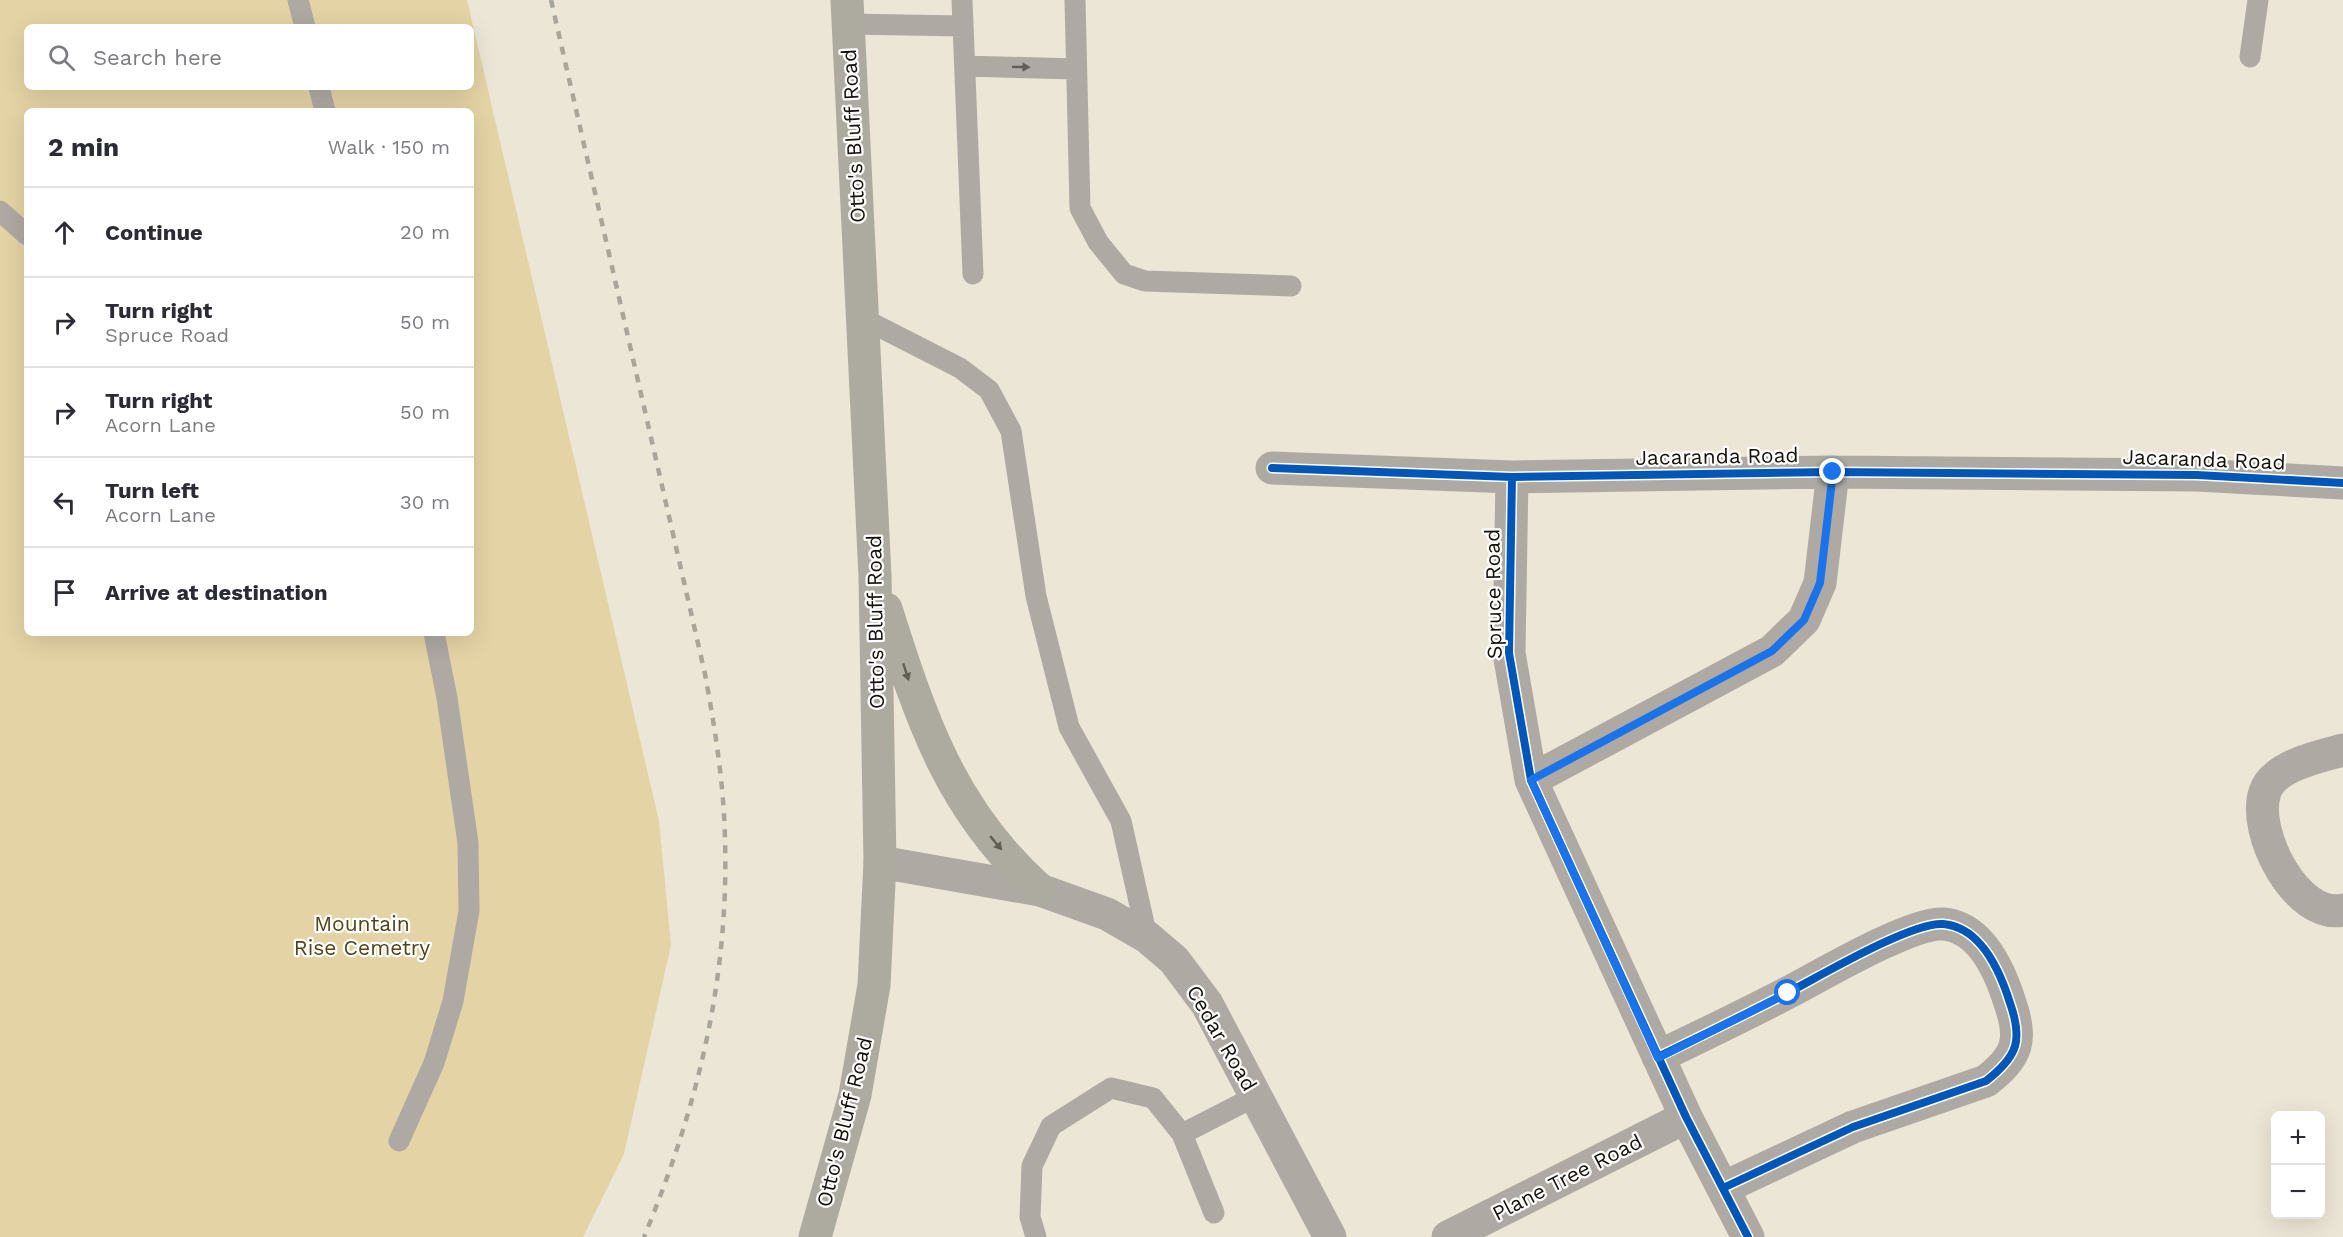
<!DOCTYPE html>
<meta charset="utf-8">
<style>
body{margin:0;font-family:"Work Sans",sans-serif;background:#f2f2f3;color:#2b2b33}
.controls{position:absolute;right:18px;bottom:18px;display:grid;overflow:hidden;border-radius:9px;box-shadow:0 6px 24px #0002}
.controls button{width:54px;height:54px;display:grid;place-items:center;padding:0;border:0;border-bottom:2px solid #e1e1e2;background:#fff;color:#2b2b33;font:30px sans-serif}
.stop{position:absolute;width:18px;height:18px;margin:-14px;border:4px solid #1a73e8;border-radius:50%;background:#fff}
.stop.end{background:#1a73e8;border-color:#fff;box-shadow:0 2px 6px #0008}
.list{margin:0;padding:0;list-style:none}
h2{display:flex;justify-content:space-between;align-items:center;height:78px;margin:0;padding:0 24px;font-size:26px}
h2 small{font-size:20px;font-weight:400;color:#7c7c81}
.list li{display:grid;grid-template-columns:39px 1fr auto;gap:18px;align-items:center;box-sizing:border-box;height:90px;padding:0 24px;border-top:2px solid #e1e1e2}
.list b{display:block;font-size:22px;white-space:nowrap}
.list p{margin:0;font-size:20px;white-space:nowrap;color:#7c7c81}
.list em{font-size:20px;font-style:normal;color:#7c7c81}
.icon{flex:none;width:33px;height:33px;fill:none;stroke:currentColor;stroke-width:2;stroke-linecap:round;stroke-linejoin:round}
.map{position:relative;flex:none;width:2343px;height:1237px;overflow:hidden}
.search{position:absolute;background:#fff;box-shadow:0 6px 24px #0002;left:24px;top:24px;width:450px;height:66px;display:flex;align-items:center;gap:15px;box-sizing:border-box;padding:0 21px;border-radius:9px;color:#7c7c81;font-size:22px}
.panel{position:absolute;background:#fff;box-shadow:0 6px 24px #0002;left:24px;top:108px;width:450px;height:528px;border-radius:9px}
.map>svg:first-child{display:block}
.green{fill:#e4d3a4;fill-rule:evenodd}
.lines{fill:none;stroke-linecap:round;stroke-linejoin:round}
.service{stroke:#aeaaa3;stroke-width:21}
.minor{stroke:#aeaaa3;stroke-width:33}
.secondary{stroke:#adaaa0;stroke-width:33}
.rail{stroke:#a8a59a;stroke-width:4.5;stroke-dasharray:8 8;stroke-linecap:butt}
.cycleway-casing{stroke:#fff;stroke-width:11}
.cycleway{stroke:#0057b8;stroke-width:8}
.oneway{fill:#625e56}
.oneway2{fill:#625e54}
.route{stroke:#1a73e8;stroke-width:8}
.labels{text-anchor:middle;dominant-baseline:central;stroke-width:4.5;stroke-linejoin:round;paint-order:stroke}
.street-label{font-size:21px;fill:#161208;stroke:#fff}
.park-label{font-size:21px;fill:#51431a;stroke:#fff}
</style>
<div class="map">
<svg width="2343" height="1237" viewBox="0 0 2343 1237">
<rect width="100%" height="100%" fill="#ece6d6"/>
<path class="green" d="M0,0H467L659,821L671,945L624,1154L583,1237H0ZM27,27H471V87H27ZM27,111H471V633H27Z"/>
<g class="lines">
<path class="service" d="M298,0L305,27
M962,0L973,274
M1075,0L1080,208L1098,242L1124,274L1145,281L1291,286
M848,24L963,26
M2250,57L2258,0
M965,66L1076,69
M319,87L325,111
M0,211L27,235
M862,318L960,368L989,390L1011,431L1036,596L1069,727L1121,821L1147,937
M1182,1134L1256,1096
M399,1141L434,1063L453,1001L469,911L468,843L447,698L434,633
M1036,1237L1030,1217L1032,1166L1051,1126L1111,1088L1153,1098L1182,1134L1214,1213"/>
<path class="minor" d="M1272,468L1512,477L1833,472L2197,475L2343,483
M1512,477L1509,653L1531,780L1686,1117L1748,1237
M2343,750C2320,756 2273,766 2265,792C2251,832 2297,920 2343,910
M1531,780L1772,651L1804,620L1820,583L1833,472
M880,862L1040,890L1107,914L1147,937L1174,960L1207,1004L1330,1237
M1658,1057C1703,1035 1749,1013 1793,990C1825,973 1912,922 1943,924C1981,927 2000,971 2010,1003C2023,1040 2018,1056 1986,1081L1853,1127L1723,1188
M1448,1237L1686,1117"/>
<path class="secondary" d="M886,609C921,719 951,811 1040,890
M815,1237L855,1095L874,985L880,862L875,576L847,0"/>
<path class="rail" d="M551,0L705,674C715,729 724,784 725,840C729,980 697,1109 644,1237"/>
<g class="cycleway-casing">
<path id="cycleway" d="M1272,468L1512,477L1833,472L2197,475L2343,483
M1512,477L1509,653L1531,780L1686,1117L1748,1237
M1658,1057C1703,1035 1749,1013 1793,990C1825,973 1912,922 1943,924C1981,927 2000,971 2010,1003C2023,1040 2018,1056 1986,1081L1853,1127L1723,1188"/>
</g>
<use href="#cycleway" class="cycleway"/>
</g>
<defs><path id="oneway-solid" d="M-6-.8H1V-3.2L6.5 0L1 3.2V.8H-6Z" transform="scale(1.5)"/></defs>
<use class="oneway" href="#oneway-solid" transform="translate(1021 67) rotate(1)"/>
<g class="oneway2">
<use href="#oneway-solid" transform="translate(906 672) rotate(72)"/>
<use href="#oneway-solid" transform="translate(996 843) rotate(50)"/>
</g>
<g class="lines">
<path class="route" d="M1788,993L1658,1058L1531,780L1772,651L1804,620L1820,583L1833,472"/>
</g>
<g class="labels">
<g class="street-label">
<text transform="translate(853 136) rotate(-93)">Otto's Bluff Road</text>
<text transform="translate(1717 456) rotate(-1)">Jacaranda Road</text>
<text transform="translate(2204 459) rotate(2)">Jacaranda Road</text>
<text transform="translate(1493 594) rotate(-91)">Spruce Road</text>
<text transform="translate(875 622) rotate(-91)">Otto's Bluff Road</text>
<text transform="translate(1222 1038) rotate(60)">Cedar Road</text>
<text transform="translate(844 1122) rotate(-76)">Otto's Bluff Road</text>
<text transform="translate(1567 1177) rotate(-27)">Plane Tree Road</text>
</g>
<g class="park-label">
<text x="362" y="923">Mountain<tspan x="362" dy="24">Rise Cemetry</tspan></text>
</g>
</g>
</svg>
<div class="controls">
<button>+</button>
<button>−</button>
</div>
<div class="stop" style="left:1788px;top:993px"></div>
<div class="stop end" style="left:1833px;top:472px"></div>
<div class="search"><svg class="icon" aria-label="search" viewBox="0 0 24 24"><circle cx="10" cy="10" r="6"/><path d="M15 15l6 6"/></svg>Search here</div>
<section class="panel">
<h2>2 min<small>Walk · 150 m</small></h2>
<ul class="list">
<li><svg class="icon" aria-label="ahead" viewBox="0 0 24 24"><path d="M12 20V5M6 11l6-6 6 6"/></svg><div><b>Continue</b></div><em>20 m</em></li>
<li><svg class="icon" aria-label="right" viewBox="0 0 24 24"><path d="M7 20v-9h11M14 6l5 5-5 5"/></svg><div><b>Turn right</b><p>Spruce Road</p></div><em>50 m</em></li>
<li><svg class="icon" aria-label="right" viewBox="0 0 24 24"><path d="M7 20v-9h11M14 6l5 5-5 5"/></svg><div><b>Turn right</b><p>Acorn Lane</p></div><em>50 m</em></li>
<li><svg class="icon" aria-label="left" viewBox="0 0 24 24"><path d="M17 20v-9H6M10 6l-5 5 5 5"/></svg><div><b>Turn left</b><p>Acorn Lane</p></div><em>30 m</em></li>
<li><svg class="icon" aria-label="arrive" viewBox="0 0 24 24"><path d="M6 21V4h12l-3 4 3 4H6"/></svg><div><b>Arrive at destination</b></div></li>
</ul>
</section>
</div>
